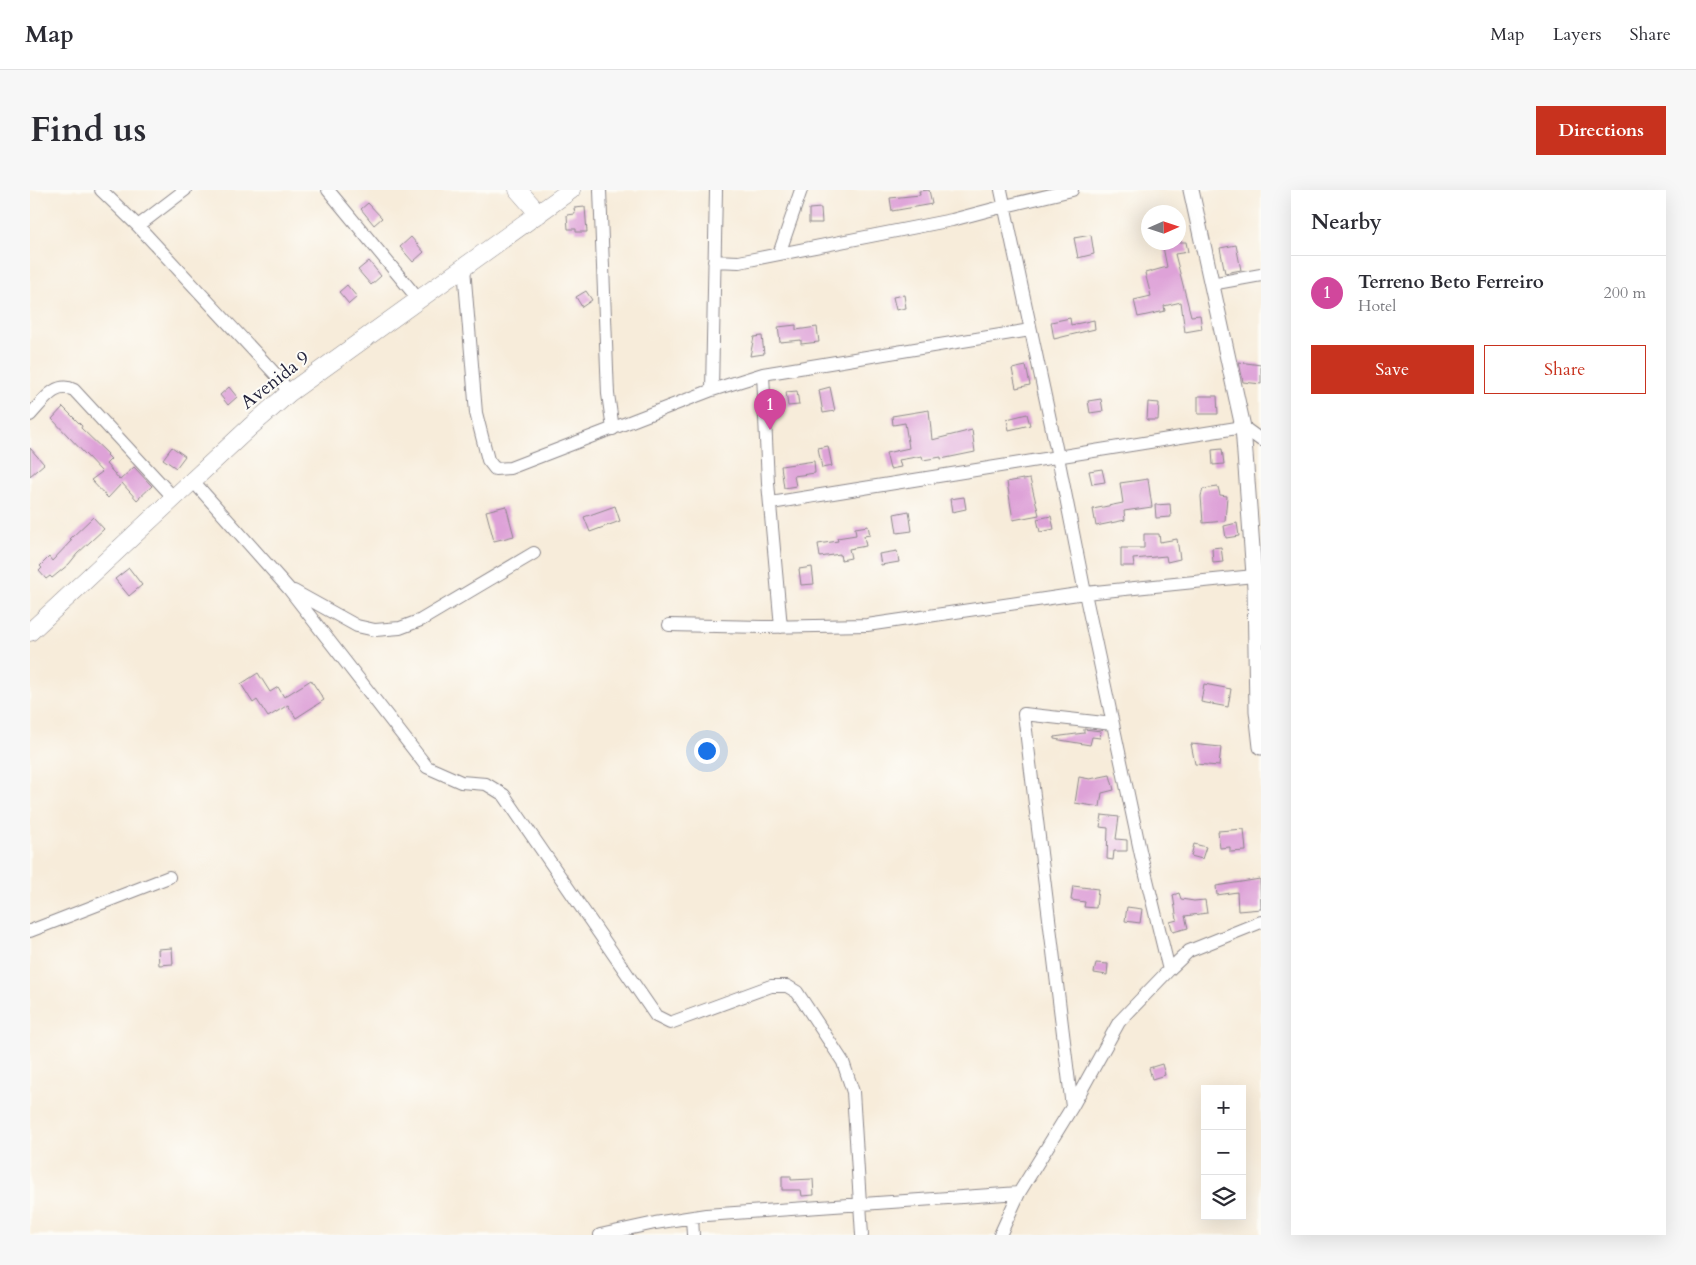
<!DOCTYPE html>
<meta charset="utf-8">
<style>
body{margin:0;font-family:Cardo,serif;background:#f7f7f7;color:#2b2b33}
.controls{position:absolute;right:15px;bottom:15px;display:grid;overflow:hidden;border-radius:0px;box-shadow:0 5px 20px #0002}
.controls button{width:45px;height:45px;display:grid;place-items:center;padding:0;border:0;border-bottom:1px solid #e1e1e2;background:#fff;color:#2b2b33;font:25px sans-serif}
.compass{position:absolute;left:1111px;top:15px;width:45px;height:45px;border-radius:50%;background:#fff;box-shadow:0 5px 20px #0002;rotate:87deg}
.you{position:absolute;left:676px;top:560px;width:18px;height:18px;margin:-12px;border:4px solid #fff;border-radius:50%;background:#1a73e8;box-shadow:0 0 0 8px #1a73e833}
.badge{display:grid;place-items:center;width:32px;height:32px;border-radius:50%;background:#c8321e;color:#fff;font-size:16px;font-weight:700}
.pin{position:absolute;translate:-50% -41px;filter:drop-shadow(0 1px 2px #0008)}
.pin::after{content:'';position:absolute;top:26px;width:18px;height:15px;background:inherit;clip-path:polygon(0 0,100% 0,50% 100%)}
.list{margin:0;padding:0;list-style:none}
h2{display:flex;justify-content:space-between;align-items:center;height:65px;margin:0;padding:0 20px;font-size:21px}
h2 small{font-size:16px;font-weight:400;color:#7c7c81}
.list li{display:grid;grid-template-columns:32px 1fr auto;gap:15px;align-items:center;box-sizing:border-box;height:75px;padding:0 20px;border-top:1px solid #e1e1e2}
.list b{display:block;font-size:19px;white-space:nowrap}
.list p{margin:0;font-size:16px;white-space:nowrap;color:#7c7c81}
.list em{font-size:16px;font-style:normal;color:#7c7c81}
.actions{display:flex;gap:10px;padding:15px 20px}
.actions a{flex:1;padding:11px 0;border:1px solid #c8321e;border-radius:0px;text-align:center;font-size:18px;color:#c8321e}
.actions .main{background:#c8321e;color:#fff}
.icon{flex:none;width:28px;height:28px;fill:none;stroke:currentColor;stroke-width:2;stroke-linecap:round;stroke-linejoin:round}
.map{position:relative;flex:none;width:1231px;height:1045px;overflow:hidden;border-radius:0px}
header{display:flex;align-items:center;gap:30px;box-sizing:border-box;height:70px;padding:0 25px;background:#fff;border-bottom:1px solid #e1e1e2}
header strong{font-size:24px}
nav{display:flex;gap:28px;margin-inline-start:auto;font-size:18px}
.intro{display:flex;align-items:center;justify-content:space-between;box-sizing:border-box;height:120px;padding:0 30px}
h1{margin:0;font-size:35px}
.button{padding:12px 22px;border-radius:0px;background:#c8321e;color:#fff;font-size:18px;font-weight:700}
main{display:flex;gap:30px;padding:0 30px}
aside{flex:1;background:#fff;border-radius:0px;box-shadow:0 5px 20px #0002}
.map>svg:first-child{display:block}
.building{fill:#dea2d8}
.lines{fill:none;stroke-linecap:round;stroke-linejoin:round}
.minor-casing{stroke:#8c878a;stroke-width:14}
.tertiary-casing{stroke:#8c878a;stroke-width:17}
.secondary-casing{stroke:#8c878a;stroke-width:19}
.minor{stroke:#fff;stroke-width:12}
.tertiary{stroke:#fff;stroke-width:15}
.secondary{stroke:#fff;stroke-width:18}
.labels{text-anchor:middle;dominant-baseline:central;stroke-width:4;stroke-linejoin:round;paint-order:stroke}
.street-label{font-size:19px;fill:#22223b;stroke:#fdfcf7}
</style>
<header>
<strong>Map</strong>
<nav><a>Map</a><a>Layers</a><a>Share</a></nav>
</header>
<div class="intro"><h1>Find us</h1><a class="button">Directions</a></div>
<main>
<div class="map">
<svg width="1231" height="1045" viewBox="0 0 1231 1045">
<rect width="100%" height="100%" fill="#fdfcf7"/>
<filter id="ink" filterUnits="userSpaceOnUse"><feTurbulence type="fractalNoise" baseFrequency=".02" numOctaves="2"/><feDisplacementMap in="SourceGraphic" scale="10" xChannelSelector="R" yChannelSelector="G"/><feConvolveMatrix kernelMatrix="1 2 1 2 8 2 1 2 1" color-interpolation-filters="sRGB"/></filter>
<filter id="wash" filterUnits="userSpaceOnUse"><feTurbulence type="fractalNoise" baseFrequency=".0096" numOctaves="4" result="noise"/><feDisplacementMap in="SourceGraphic" scale="20" xChannelSelector="R" yChannelSelector="G"/><feGaussianBlur stdDeviation="1.12" result="paint"/><feColorMatrix in="noise" values="0 0 0 0 0 0 0 0 0 0 0 0 0 0 0 0 0 1.4 0 .05"/><feComposite in="paint" operator="in"/></filter>
<g filter="url(#wash)">
<rect width="100%" height="100%" fill="#f7ecda"/>
<g id="blocks">
<path class="building" d="M899,0L902,14L862,21L860,8L890,5L889,1Z
M338,13L352,28L344,35L331,19Z
M555,17L557,42H546V39H538L537,25L545,24L544,18Z
M791,18L792,33H779V19Z
M1061,45L1064,64L1048,68L1044,48Z
M381,47L394,62L383,72L370,57Z
M1132,52H1156L1158,62L1145,64L1161,126L1170,125L1172,139L1155,142L1151,112L1134,116L1135,121L1108,127L1104,110L1121,106L1115,83L1137,77Z
M1206,55L1211,80L1195,83L1190,58Z
M339,71L351,86L341,95L328,80Z
M317,95L327,107L319,114L309,102Z
M556,101L562,110L552,117L546,107Z
M874,105L876,118L866,120L863,107Z
M1040,128L1041,135L1064,130L1065,139L1024,149L1021,132Z
M766,135V140L787,137L789,152L771,154V150L750,152L748,137Z
M732,146L734,164L720,166L724,147Z
M1209,172L1231,175V194L1213,192Z
M996,176L1000,195L986,198L982,179Z
M199,197L207,207L198,215L190,205Z
M800,197L805,221L793,223L789,200Z
M767,201L769,215L758,216L756,202Z
M1168,206H1187L1188,224H1168Z
M1071,209L1073,221L1060,223L1058,211Z
M1118,212L1129,213L1128,230H1117Z
M33,217L52,236L51,238L78,264L77,265L81,269L76,274L90,290L104,277L122,296L107,310L92,293L78,308L61,290L72,282L22,229Z
M899,220L902,250L942,240L945,262L911,269V267L893,270L892,266L869,270L871,277L860,279L856,263L879,258L875,233L863,235L862,226Z
M997,224L1000,235L979,240L977,229Z
M798,256L802,276L792,278L788,258Z
M142,257L155,266L146,278L133,269Z
M0,258L14,274L0,286Z
M1192,259L1194,274L1183,275L1182,260Z
M784,271L785,283L764,286L766,296L754,298L751,276Z
M1072,279L1075,292L1062,294L1059,281Z
M993,289V290L1000,289L1009,325L983,330L977,292Z
M1118,289L1122,317L1094,321L1095,330L1066,336L1063,319L1093,313L1090,293Z
M1188,297L1190,305L1197,306L1195,331L1173,333L1171,306L1173,299Z
M934,307L936,319L922,322L920,309Z
M1140,314L1141,327L1126,328L1125,315Z
M476,316L484,346L464,351L456,321Z
M585,316L590,331L560,342L554,327Z
M879,321L882,341L867,343L864,324Z
M1021,326L1024,339L1010,342L1007,329Z
M63,327L74,339L47,364L39,374L22,388L20,386L16,389L9,381L12,378L10,376L19,367L22,371L42,350L40,349Z
M1207,333L1209,346L1196,348L1194,336Z
M838,336L840,345L834,346L836,356L819,359L821,368L811,370L810,364L790,367L788,354L808,351L807,348L826,345L825,338Z
M1114,344H1129L1130,352L1147,349L1150,369L1137,372L1136,366L1103,369L1104,376H1091V358H1114Z
M1191,357L1193,372L1183,373L1182,358Z
M867,361L869,372L851,375L849,364Z
M782,377L784,394L771,395L769,379Z
M99,378L112,395L99,406L85,389Z
M228,483L240,502L248,497L254,507L281,490L294,510L266,528L258,515L238,527L227,510L223,513L211,494Z
M1174,494L1201,499L1198,517L1171,512Z
M1054,539L1071,541L1070,548L1062,547L1060,555L1024,549V547L1054,543Z
M1161,554L1191,557L1189,576L1165,574Z
M1080,585L1084,600L1072,603L1070,617L1045,613L1049,587L1060,589Z
M1072,625L1089,627L1086,649L1097,650V661H1084L1083,670L1077,669L1078,638L1070,637Z
M1214,639L1216,661L1200,662V657L1190,658L1188,641Z
M1164,654L1176,657L1172,669L1161,666Z
M1230,689L1231,719L1208,721L1207,702L1187,705L1186,696Z
M1043,696L1068,699L1066,718L1054,717L1055,712L1041,710Z
M1149,703L1151,709L1164,711L1175,710L1177,723L1155,726L1158,738L1143,742L1140,732L1147,730L1143,705Z
M1097,717L1112,719L1110,733L1095,731Z
M142,758L143,774L129,775L128,759Z
M1066,773L1078,774L1077,785L1064,783Z
M1132,874L1135,885L1122,889L1119,878Z
M752,986H761V990L783,989L784,1005L772,1006L771,1000H752Z"/>
</g>
</g>
<g filter="url(#ink)">
<use href="#blocks" fill-opacity="0" stroke="#8c878a" stroke-width="1"/>
<g class="lines">
<g class="minor-casing">
<path id="minor" d="M71,0L108,36L249,188L259,203
M298,0L389,110
M570,0L578,204L583,239
M971,0L1028,267L1055,403L1111,665L1139,780
M108,36L155,0
M749,64L771,0
M684,71L709,72L922,30L975,16L1042,0
M434,78L446,223L458,270L465,279L480,278L682,200L733,184L1000,140
M1181,94L1231,85
M733,184L738,293L751,437
M682,200L686,0
M0,225C12,213 25,190 44,200L144,308
M163,291L259,399L397,577L431,592L456,594L474,605L626,826L640,833L741,796H757L767,802L813,872L823,902L832,1045
M741,313L1213,237L1231,250
M264,401L327,436L345,440L370,438L391,430L504,363
M639,435L733,437L837,435L1055,403L1224,386
M0,741L139,687
M1042,917L994,524L1083,534
M662,1028L663,1045
M570,1045L625,1033L676,1025L989,1003
M970,1045L989,1003L1042,917L1089,832L1139,780L1159,761L1231,732"/>
</g>
<g class="tertiary-casing">
<path id="tertiary" d="M1161,0L1213,237L1225,398L1227,521L1231,557"/>
</g>
<g class="secondary-casing">
<path id="secondary" d="M488,0L509,24
M0,442L220,237L259,203L541,0"/>
</g>
<use href="#minor" class="minor"/>
<use href="#tertiary" class="tertiary"/>
<use href="#secondary" class="secondary"/>
</g>
</g>
<g class="labels">
<g class="street-label">
<text transform="translate(245 190) rotate(-38)">Avenida 9</text>
</g>
</g>
</svg>
<div class="controls">
<button>+</button>
<button>−</button>
<button><svg class="icon" aria-label="layers" viewBox="0 0 24 24"><path d="M12 4l9 5-9 5-9-5zM3 14l9 5 9-5"/></svg></button>
</div>
<svg class="compass" viewBox="-18 -18 36 36"><path d="M0-13l5 13h-10z" fill="#e53935"/><path d="M0 13l5-13h-10z" fill="#7c7c81"/></svg>
<div class="you"></div>
<div class="pin badge" style="left:740px;top:240px;background:#d1479c">1</div>
</div>
<aside>
<h2>Nearby<small></small></h2>
<ul class="list">
<li><span class="badge" style="background:#d1479c">1</span><div><b>Terreno Beto Ferreiro</b><p>Hotel</p></div><em>200 m</em></li>
</ul>
<div class="actions"><a class="main">Save</a><a>Share</a></div>
</aside>
</main>
